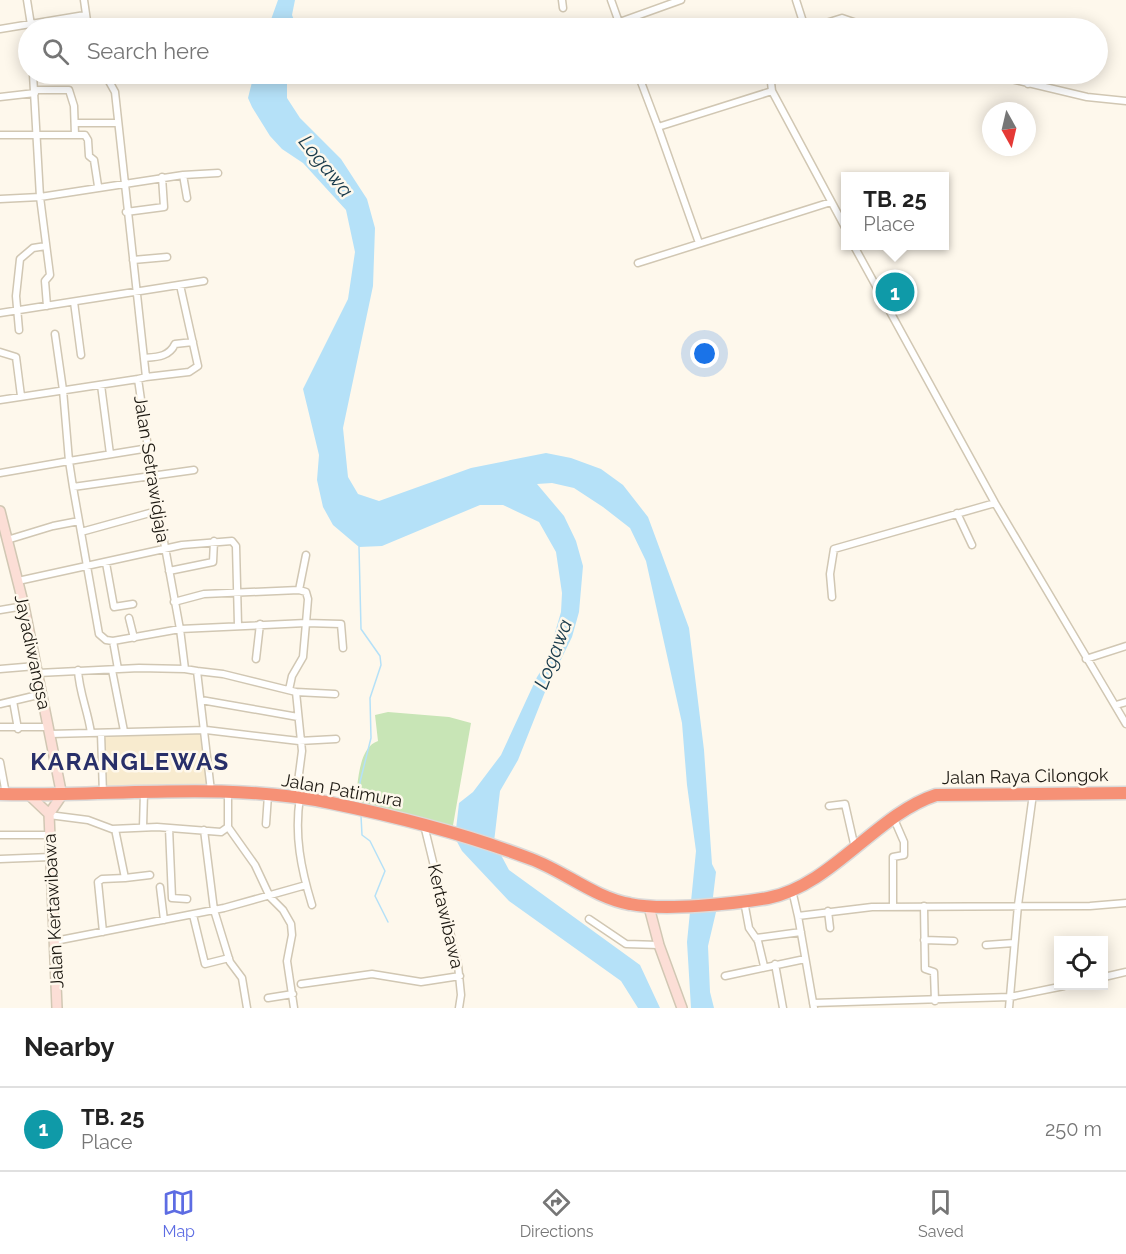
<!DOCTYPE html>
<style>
body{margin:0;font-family:Raleway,sans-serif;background:#f6f6f6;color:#222}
.controls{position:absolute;right:18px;bottom:18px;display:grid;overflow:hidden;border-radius:0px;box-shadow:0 3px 15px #0003}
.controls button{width:54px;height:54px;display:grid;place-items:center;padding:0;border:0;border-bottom:2px solid #e0e0e0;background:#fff;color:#222;font:30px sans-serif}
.compass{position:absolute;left:982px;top:102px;width:54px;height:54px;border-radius:50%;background:#fff;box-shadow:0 3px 15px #0003;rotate:172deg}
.you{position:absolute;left:705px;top:354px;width:21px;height:21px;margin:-15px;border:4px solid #fff;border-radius:50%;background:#1a73e8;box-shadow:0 0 0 9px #1a73e833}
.badge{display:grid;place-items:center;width:39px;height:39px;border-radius:50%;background:#5d6ce3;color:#fff;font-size:20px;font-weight:700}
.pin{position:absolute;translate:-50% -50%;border:3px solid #fff;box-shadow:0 2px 6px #0006}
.popup{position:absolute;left:841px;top:172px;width:108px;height:78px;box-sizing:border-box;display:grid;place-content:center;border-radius:0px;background:#fff;filter:drop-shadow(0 2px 4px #0005);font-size:20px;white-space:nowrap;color:#767676}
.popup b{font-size:22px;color:#222}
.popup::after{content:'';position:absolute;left:50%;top:100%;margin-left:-12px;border:12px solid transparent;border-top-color:#fff}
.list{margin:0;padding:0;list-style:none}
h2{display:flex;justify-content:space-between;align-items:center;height:78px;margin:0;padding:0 24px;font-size:26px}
h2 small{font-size:20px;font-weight:400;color:#767676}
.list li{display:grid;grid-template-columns:39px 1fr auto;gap:18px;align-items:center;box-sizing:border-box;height:84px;padding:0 24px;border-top:2px solid #e0e0e0}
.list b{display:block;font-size:22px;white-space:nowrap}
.list p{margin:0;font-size:20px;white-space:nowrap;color:#767676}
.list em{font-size:20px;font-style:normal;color:#767676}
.icon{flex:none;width:33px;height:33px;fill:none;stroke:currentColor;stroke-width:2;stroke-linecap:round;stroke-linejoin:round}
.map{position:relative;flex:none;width:1126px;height:1008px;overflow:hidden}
.search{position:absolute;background:#fff;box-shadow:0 3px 15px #0003;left:18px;right:18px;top:18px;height:66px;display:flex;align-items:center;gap:15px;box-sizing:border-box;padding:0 21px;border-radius:33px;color:#767676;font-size:22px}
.sheet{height:162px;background:#fff}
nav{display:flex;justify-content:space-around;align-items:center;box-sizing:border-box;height:84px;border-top:2px solid #e0e0e0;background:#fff;font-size:16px;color:#767676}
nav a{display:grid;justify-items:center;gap:3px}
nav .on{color:#5d6ce3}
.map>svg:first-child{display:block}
.built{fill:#f8ebcf}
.green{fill:#c8e5b6}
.water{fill:#b5e1f8}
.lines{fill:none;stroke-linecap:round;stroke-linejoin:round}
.stream{stroke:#b5e1f8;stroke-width:1.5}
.street-casing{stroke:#d1c7b3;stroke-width:9}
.secondary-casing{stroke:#d1c7b3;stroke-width:12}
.highway-casing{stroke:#dbdad9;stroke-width:15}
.street{stroke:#fff;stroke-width:6}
.secondary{stroke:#fcded6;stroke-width:9}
.highway{stroke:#f69176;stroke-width:12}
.labels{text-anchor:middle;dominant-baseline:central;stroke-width:5;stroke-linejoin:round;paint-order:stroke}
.street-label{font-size:18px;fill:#1d1912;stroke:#fef8ec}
.water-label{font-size:20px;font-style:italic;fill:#183a4b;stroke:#fef8ec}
.district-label{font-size:24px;font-weight:bold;letter-spacing:1.5px;fill:#282f69;stroke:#fef8ec}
</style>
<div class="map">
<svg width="1126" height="1008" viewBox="0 0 1126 1008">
<rect width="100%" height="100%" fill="#fef8ec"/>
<path class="built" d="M201,731L211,791L105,792L101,733Z"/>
<path class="green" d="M388,712L449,717L471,723L452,831L355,807C358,787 357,748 378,741L375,715Z"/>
<path class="water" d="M278,0H295L292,15L297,28H268Z
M254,74H287V98L300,118L341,159L367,199L375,228L373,286L343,428L348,477L358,494L379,501L471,468L546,453L571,458L601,469L623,485L648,517L689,628L704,750L712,864L716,872L713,897L716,912L708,946L710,992L714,1008H691L687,942L696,851L687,785L682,723L646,561L630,528L603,507L574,488L552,483L537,484L564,516L576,541L583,566L579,612L572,637L545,692L518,760L500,791L494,842L509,870L640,965L660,1008H638L621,981L509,901L462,851L455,838L459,803L473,792L501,755L537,677L546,663L561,612L562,593L556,552L539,522L503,505H480L382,546L359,547L333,525L323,507L317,480L319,455L303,389L348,299L355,252L346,210L303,163L282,149L270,136L252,107L248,98Z"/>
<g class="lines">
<path class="stream" d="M359,547L361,629L380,656L381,665L370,698L371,738L360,782V803
M361,816L362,835L370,841L385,871L375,896L388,922"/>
<g class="street-casing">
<path id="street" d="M27,0L31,25
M84,0L88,28
M562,0L563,8
M611,0L621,28
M796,0L805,28
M603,28L681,0
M810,28L842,18L871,28
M0,29L85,15
M33,74L40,197L50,275L45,281L47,306
M105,74L115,92L146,377L138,379L152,476L180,629L185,669L197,671L211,791
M638,74L658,127L772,91
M770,74L772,91L846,229
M990,74L1087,97L1126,101
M1028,84L1029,74
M35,90H69L74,106L75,135
M0,97L35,93
M75,123H117
M658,127L699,243
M0,135H85L88,140L89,156L94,160L98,186
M183,175L218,173
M0,199L40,197L183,175L187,198
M126,212L164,207L162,177
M854,246L995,503L1126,724
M133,260L167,257
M638,263L831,202
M74,302L81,355
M0,313L204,281
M19,330L16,296L20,259L33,248L46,246
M55,334L63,390L69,461L149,448
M0,352L16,357L21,396
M144,358C157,357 169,357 175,344L193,342
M146,377L189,372L198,366L180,285
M101,385L110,454
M0,400L138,379
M194,470L73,487L99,634L106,640L113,641L180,629L306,623L303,657L292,676L289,690
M0,473L69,461L73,487
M957,513L972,545
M81,532L157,511
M7,540L53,526L79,521
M306,555L299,590L306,592L308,599L306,623L341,624L343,648
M106,563L114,607L133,604
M169,571L213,562L214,541
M18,581L182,545L232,541L236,546L238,625
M832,597L830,574L834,549L995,503
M174,602L204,594L299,590
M0,610L24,606
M129,618L134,638
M113,641L118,669
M256,659L260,624
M1086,659L1126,646
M0,669L36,666
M78,670C79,692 88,711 91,733
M112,670L124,731
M197,671L223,674L296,692L302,751L296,797
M38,673L139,668L185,669
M296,692L335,694
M201,700L298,717
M13,701L18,729
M0,704L42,694
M1116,705L1126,702
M0,727H48
M101,733L103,794
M50,734L206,730L299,741L336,739
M0,762L6,794
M228,792V827L255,865L270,897L283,910L291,924L292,935L287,961L294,1008
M300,797C294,835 301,869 312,905
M829,806L845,804L855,848
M49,815L88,820L112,829L157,827L221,832L228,827
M266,824L268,795
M424,825L458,965L461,995L459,1008
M143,827L144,793
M169,828L172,898L187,899
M115,829L125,878L150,875
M204,830L214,910L230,962L242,978L247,1008
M0,835H49
M0,859L51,857
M160,887L164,920
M792,890L798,916
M744,901L749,928L758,941L764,966
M924,906L925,969L934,972L935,1001
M893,907V857L904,855V842L894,819
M828,911L830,928
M193,915L205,964L229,958
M589,919L626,944L659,945
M103,932L98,882L102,879L125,878
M756,938L801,932
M924,940L954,941
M55,941L224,908L306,885
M986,945L1014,943
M775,964L783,1008
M725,976L805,959
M1104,977L1126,972
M301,984L372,974L421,982L460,976
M268,998L293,994
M813,1003L1010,997L1064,986
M814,1008L798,916L872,907L1090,906L1126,903
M1009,1008L1018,905L1033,794"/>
</g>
<g class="secondary-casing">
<path id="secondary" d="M0,511L24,606L60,786L62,795L49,814
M29,795L49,814
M49,814L57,1008
M649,907L659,945L682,1008"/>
</g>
<g class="highway-casing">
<path id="highway" d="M0,794C110,797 222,781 331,803C399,817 466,834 531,859C564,871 595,898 630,904C663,911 734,904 768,898C831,886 877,814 936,795L1126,793"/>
</g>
<use href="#street" class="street"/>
<use href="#secondary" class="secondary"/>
<use href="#highway" class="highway"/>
</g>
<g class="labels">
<g class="street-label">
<text transform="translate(152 469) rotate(81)">Jalan Setrawidjaja</text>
<text transform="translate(33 652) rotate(78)">Jayadiwangsa</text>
<text transform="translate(1025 776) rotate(-1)">Jalan Raya Cilongok</text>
<text transform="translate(342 790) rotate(10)">Jalan Patimura</text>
<text transform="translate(53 911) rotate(-93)">Jalan Kertawibawa</text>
<text transform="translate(446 916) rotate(77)">Kertawibawa</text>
</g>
<g class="water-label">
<text transform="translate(326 166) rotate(51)">Logawa</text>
<text transform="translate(553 654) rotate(-69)">Logawa</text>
</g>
<g class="district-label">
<text x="130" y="761">KARANGLEWAS</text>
</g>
</g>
</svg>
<div class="controls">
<button><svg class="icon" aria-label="locate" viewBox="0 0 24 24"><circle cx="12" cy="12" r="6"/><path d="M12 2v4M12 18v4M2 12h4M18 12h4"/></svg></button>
</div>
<svg class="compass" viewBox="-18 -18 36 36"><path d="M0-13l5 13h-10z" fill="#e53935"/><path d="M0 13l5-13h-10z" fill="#767676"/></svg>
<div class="you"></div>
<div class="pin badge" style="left:895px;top:292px;background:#0f9aa8">1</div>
<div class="popup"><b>TB. 25</b>Place</div>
<div class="search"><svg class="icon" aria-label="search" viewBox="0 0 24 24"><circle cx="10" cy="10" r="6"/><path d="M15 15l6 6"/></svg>Search here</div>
</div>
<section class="sheet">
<h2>Nearby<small></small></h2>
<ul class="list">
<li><span class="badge" style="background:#0f9aa8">1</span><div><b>TB. 25</b><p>Place</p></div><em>250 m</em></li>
</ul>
</section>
<nav>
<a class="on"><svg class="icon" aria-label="map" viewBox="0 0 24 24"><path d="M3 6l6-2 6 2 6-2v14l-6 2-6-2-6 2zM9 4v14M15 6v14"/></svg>Map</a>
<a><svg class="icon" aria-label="directions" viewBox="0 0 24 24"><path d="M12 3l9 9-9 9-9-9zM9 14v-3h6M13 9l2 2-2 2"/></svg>Directions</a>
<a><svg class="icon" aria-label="saved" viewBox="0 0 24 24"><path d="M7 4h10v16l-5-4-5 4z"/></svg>Saved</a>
</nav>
